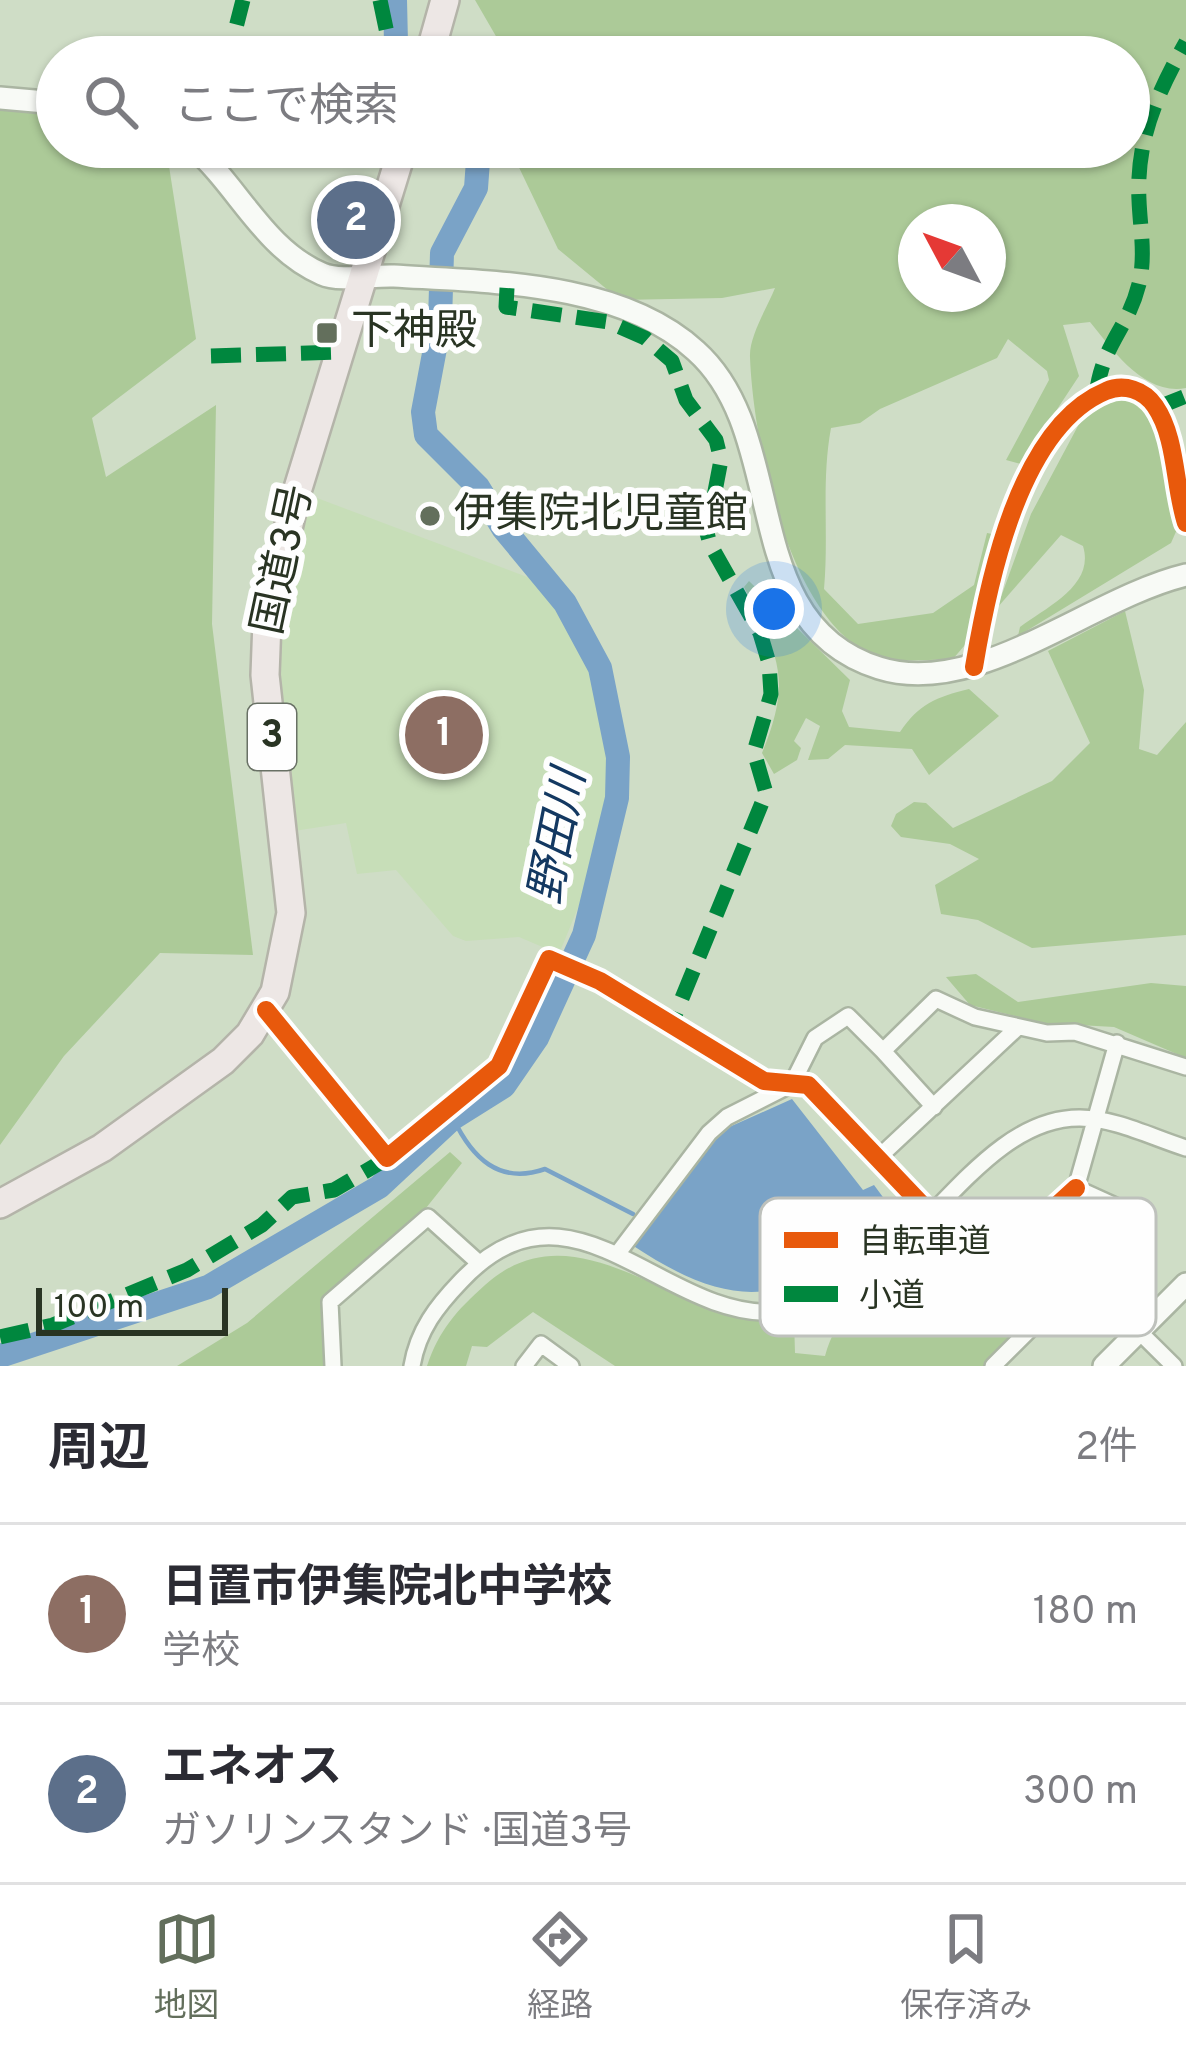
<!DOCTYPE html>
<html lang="ja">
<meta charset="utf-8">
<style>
body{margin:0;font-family:Overpass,"Noto Sans JP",sans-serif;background:#f2f2f3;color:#2b2b33}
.compass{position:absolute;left:898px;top:204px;width:108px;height:108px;border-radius:50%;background:#fff;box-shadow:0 3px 9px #0004;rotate:311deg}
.scale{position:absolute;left:36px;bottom:30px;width:192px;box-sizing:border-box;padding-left:12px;border:6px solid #293423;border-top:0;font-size:33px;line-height:42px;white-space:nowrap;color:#293423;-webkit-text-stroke:9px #fefefe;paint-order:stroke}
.you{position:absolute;left:774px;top:609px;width:42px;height:42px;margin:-30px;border:9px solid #fff;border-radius:50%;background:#1a73e8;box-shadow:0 0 0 18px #1a73e833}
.badge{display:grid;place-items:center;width:78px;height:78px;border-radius:50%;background:#636f5c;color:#fff;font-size:39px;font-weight:700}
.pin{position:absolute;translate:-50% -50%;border:6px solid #fff;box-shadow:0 3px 12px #0006}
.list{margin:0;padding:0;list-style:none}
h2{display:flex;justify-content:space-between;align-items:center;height:156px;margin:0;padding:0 48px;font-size:51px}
h2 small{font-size:39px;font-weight:400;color:#7c7c81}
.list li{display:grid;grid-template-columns:78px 1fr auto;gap:36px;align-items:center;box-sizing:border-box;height:180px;padding:0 48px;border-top:3px solid #e1e1e2}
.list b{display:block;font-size:45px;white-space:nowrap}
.list p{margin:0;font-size:39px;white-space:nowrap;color:#7c7c81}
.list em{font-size:39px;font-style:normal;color:#7c7c81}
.icon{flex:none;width:66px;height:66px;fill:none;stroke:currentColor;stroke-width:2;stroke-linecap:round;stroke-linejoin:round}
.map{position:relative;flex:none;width:1186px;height:1366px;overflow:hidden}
.search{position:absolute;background:#fff;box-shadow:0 3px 9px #0004;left:36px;right:36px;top:36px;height:132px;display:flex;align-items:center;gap:30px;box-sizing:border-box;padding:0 42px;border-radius:66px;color:#7c7c81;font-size:45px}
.sheet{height:516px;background:#fff}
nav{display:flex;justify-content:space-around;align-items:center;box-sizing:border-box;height:168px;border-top:3px solid #e1e1e2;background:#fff;font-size:33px;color:#7c7c81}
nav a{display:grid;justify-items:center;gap:6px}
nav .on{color:#636f5c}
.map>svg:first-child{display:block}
.built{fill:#c7deb8}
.forest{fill:#acca98;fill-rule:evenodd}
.water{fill:#7aa3c7}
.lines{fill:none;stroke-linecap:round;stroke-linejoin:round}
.stream{stroke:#7aa3c7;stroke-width:4.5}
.river{stroke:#7aa3c7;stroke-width:24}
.street-casing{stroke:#aab5a2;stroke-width:20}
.secondary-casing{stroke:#aab5a2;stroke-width:26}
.highway-casing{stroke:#b4b4a9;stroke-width:32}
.street{stroke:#f8faf6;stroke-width:15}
.secondary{stroke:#f8faf6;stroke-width:21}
.highway{stroke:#ede7e5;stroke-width:27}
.quiet{stroke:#00873e;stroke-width:15;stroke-dasharray:30 15;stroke-linecap:butt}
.cycleway-casing{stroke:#fefefe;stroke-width:26}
.cycleway{stroke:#e8590c;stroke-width:18}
.poi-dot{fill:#636f5c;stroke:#fefefe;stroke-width:4.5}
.labels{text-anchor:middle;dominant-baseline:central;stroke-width:12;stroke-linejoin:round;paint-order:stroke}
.shield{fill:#fefefe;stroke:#697165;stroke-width:3}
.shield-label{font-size:39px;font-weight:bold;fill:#293423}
.poi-label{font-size:42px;fill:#293423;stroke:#fefefe;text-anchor:start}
.street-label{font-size:42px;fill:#293423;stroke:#fefefe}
.water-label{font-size:45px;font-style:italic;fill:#133861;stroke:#fefefe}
.key{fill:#fefefe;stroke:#bec1bc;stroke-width:3}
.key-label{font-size:33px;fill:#293423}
</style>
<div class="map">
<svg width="1186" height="1366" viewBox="0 0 1186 1366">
<rect width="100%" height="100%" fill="#cfddc6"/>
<path class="built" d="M309,495L535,580L550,593L597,688L611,768L610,799L584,893L559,954L519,937L466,941L453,936L396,870L357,874L346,823L294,831L278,701L279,622Z"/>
<path class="forest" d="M475,0H1186V388C1144,396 1113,350 1090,322L1063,325L1079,376L1021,464L1006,460L1049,380L1047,371L1008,339L997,358L880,409L860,423L831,428C821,482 829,533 824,589L858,624L933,613L974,585L987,533L997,535L971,638L952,660C930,659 898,663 878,657C789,626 753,440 750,357C749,336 767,308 775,288L722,298L620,300L558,249L514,157L526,147H1129V57H508ZM916,222H988V294H916Z
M0,102L57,114V147H166L196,339L92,418L106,477L216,405L212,624L253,955L160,953L64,1056L0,1145Z
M1121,394L1145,404L1163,443L1186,463V509L1171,543L1018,636L1020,627C1048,606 1095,585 1083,546L1061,535L997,608L1031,514L1087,409Z
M749,581L850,680L842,711L849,727L900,732C919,704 936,697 969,689L999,716L929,775L912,749L845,745L828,759L808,760L820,726L806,718L794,741L801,748L797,760L774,774L762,753C793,678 778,656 744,587Z
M1125,611L1144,690L1139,749L1157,755L1186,722V935L1032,948L978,920L941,914L935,885L979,859L950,844L901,837L891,826L896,814L914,802L926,803L953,828L1052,781L1090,743L1048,651Z
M976,974L1018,1002L1151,983L1186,986V1058L1114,1027L1043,1023L970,1005L946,977Z
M450,1152L462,1163L426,1208L322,1300L324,1366H177L247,1323Z
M1082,1205L1125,1227L985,1366H615L533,1312L487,1347L472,1346L466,1366H427C439,1330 457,1310 485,1285C583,1197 686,1337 794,1319L795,1353L825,1356C840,1304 863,1305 913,1307L942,1251L980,1291L1066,1212Z"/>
<path class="water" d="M792,1099L863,1190L874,1185L891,1208L890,1218C797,1302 743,1319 632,1245L718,1132Z"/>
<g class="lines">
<path class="stream" d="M453,1118C472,1158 499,1185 545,1169L633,1214"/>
<path class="river" d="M395,0L396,43L406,57
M0,1356L208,1287L379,1187L453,1118L504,1086L537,1038L584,935L617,798L618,757L600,668L565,603L503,528L478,487L426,435L423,412L440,322L442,253L476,188L479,147"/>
<g class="street-casing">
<path id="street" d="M974,667C988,583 1019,427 1106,391C1124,383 1144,390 1155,406C1177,438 1174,486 1186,523
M266,1010L387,1158L499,1066L549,959L600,981L764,1081L808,1085L985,1271L1076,1188
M883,1051L934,1107
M878,1158L1017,1028
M618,1253L709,1133L727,1117L792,1084L815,1038L848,1016L883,1051L936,999L975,1017L1047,1033L1075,1032L1186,1067
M1083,1276L1174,1366
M333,1366L330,1302L428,1217L479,1263
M412,1366C418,1330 437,1306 461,1281C573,1162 662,1322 780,1312C904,1302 967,1117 1080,1118C1114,1118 1154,1138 1186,1148
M524,1366L541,1344L571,1366
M993,1366L1135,1225L1131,1213L1076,1188L1117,1043"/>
</g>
<g class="secondary-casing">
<path id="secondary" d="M0,98L57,103
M193,147C238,186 264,249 322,274C340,282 372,275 394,276C492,282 621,282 696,351C792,437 735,623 879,668C977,699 1090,598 1186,575
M1104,1366L1186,1284"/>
</g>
<g class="highway-casing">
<path id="highway" d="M429,57L445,0
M0,1204L102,1148L223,1061L250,1034L275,992L291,913L265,675L267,621L295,498L403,147"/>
</g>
<use href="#street" class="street"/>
<use href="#secondary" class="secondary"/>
<use href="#highway" class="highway"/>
<path class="quiet" d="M380,0L392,57
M210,57L232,43L243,0
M205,147L207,160
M507,288L506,307L609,322L645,338L672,361L686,400L716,440L721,460L707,533L710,544L760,633L769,663L771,694L754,752L766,793L671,1025
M211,356L341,352
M1096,395C1103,342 1127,331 1139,284C1146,255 1140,228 1139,200C1136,139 1157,94 1186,42
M1156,408L1186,396
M0,1337L53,1325L187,1270L262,1225L292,1197L334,1190L388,1158"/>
<g class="cycleway-casing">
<path id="cycleway" d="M974,667C988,583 1019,427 1106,391C1124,383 1144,390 1155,406C1177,438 1174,486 1186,523
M266,1010L387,1158L499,1066L549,959L600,981L764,1081L808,1085L985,1271L1076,1188"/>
</g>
<use href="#cycleway" class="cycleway"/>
</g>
<g class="poi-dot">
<rect x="315" y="321" width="24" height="24" rx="6"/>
<circle cx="430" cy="516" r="12"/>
</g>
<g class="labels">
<rect class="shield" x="248" y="704" width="48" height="66" rx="9"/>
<g class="shield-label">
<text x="272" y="737">3</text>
</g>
<g class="poi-label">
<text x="351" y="333">下神殿</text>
<text x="454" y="516">伊集院北児童館</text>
</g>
<g class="street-label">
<text transform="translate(285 560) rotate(-78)">国道3号</text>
</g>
<g class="water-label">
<text transform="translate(560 837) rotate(-79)">野田川</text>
</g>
</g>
<rect x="760" y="1198" width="396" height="138" rx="18" class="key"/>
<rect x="784" y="1232" width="54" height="16" fill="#e8590c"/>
<rect x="784" y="1286" width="54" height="16" fill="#00873e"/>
<g class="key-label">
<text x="859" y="1252">自転車道</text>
<text x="859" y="1306">小道</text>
</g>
</svg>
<svg class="compass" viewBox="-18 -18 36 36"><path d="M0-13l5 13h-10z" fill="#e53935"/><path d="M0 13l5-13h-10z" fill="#7c7c81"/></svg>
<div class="scale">100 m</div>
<div class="you"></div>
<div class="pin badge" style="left:444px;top:735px;background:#8d6e63">1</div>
<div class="pin badge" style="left:356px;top:220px;background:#5c6f8a">2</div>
<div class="search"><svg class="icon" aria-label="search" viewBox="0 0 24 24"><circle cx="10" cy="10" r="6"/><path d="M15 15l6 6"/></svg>ここで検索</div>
</div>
<section class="sheet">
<h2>周辺<small>2件</small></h2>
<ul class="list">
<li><span class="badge" style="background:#8d6e63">1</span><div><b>日置市伊集院北中学校</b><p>学校</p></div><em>180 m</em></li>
<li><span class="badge" style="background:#5c6f8a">2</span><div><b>エネオス</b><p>ガソリンスタンド · 国道3号</p></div><em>300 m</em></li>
</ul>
</section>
<nav>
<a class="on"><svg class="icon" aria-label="map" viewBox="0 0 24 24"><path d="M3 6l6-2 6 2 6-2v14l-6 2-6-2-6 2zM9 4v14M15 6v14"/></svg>地図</a>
<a><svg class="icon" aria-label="directions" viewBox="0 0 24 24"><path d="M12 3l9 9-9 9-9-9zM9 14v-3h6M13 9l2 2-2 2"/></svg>経路</a>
<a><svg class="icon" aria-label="saved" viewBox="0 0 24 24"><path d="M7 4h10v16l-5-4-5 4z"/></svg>保存済み</a>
</nav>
